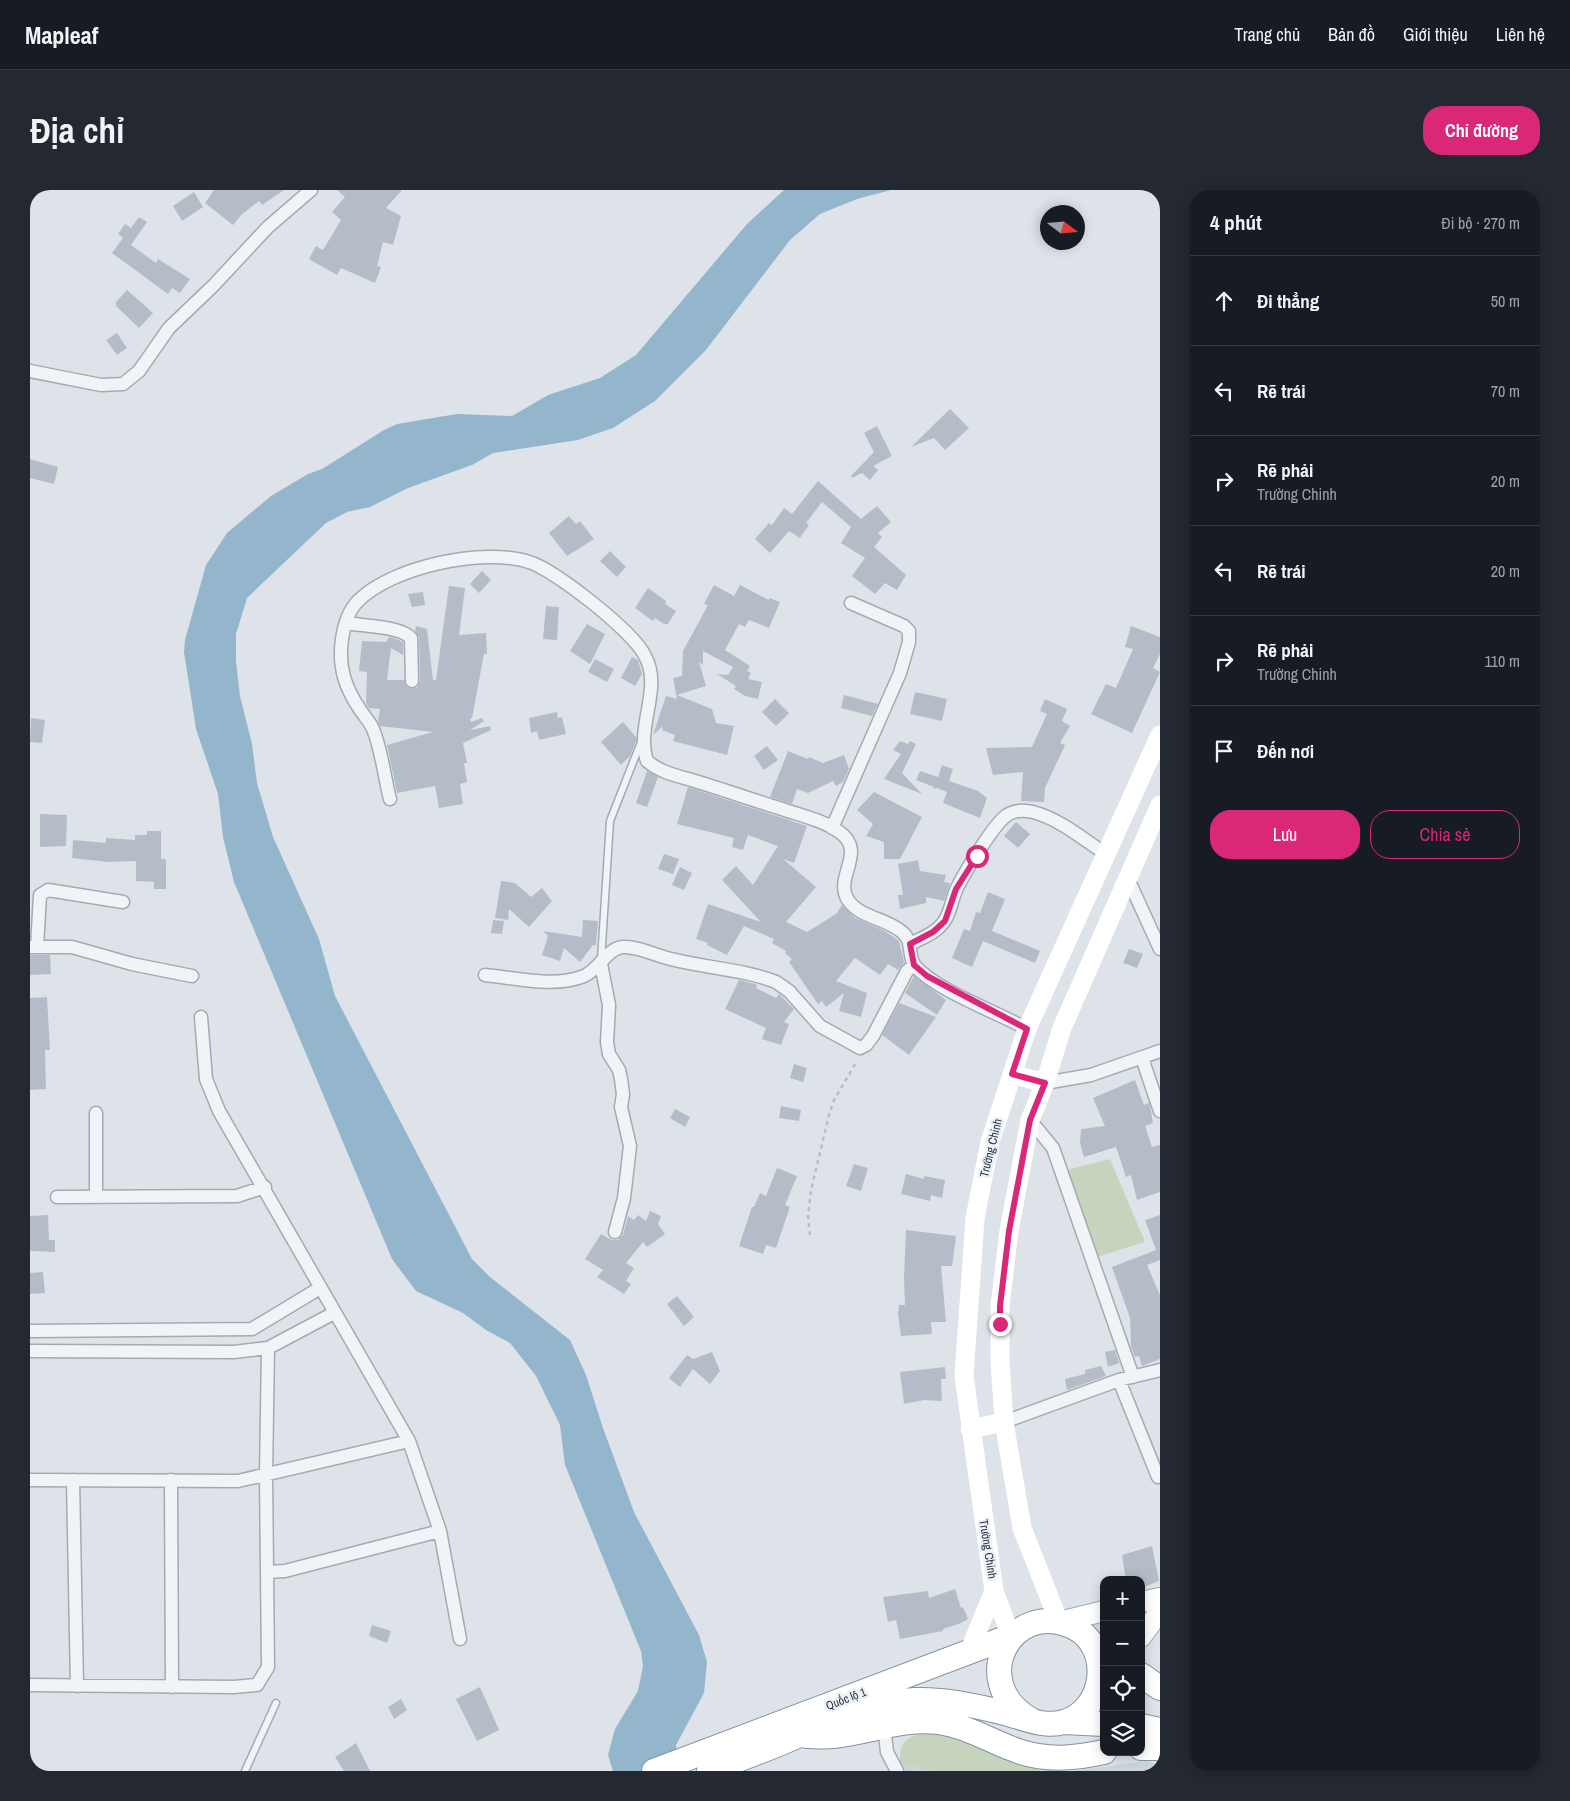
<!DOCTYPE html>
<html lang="vi">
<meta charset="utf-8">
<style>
body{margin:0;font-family:"Archivo Narrow",sans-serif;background:#242831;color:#f1f3f6}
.controls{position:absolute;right:15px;bottom:15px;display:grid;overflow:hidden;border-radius:10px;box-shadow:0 2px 12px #0003}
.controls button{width:45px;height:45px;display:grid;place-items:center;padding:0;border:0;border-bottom:1px solid #363941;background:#171b24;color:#f1f3f6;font:25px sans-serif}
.compass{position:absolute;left:1010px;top:15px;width:45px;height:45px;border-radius:50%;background:#171b24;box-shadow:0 2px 12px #0003;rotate:106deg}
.stop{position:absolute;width:15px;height:15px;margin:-11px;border:4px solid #db2777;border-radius:50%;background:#fff}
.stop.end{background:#db2777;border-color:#fff;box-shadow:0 1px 5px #0008}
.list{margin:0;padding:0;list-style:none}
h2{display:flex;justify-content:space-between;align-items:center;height:65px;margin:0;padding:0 20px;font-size:21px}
h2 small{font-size:16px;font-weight:400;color:#9ea1a6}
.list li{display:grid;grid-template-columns:32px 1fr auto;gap:15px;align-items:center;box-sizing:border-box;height:90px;padding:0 20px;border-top:1px solid #363941}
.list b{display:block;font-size:19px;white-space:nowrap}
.list p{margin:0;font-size:16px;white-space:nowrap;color:#9ea1a6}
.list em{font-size:16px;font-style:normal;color:#9ea1a6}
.actions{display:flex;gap:10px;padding:15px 20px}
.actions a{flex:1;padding:11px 0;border:1px solid #db2777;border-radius:20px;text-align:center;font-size:18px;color:#db2777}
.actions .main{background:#db2777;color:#fff}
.icon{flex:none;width:28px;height:28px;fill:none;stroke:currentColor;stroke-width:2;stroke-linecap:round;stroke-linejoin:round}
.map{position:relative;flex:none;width:1130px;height:1581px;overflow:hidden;border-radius:20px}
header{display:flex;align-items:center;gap:30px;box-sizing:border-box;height:70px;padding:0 25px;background:#171b24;border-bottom:1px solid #363941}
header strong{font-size:24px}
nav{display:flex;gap:28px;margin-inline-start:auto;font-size:18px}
.intro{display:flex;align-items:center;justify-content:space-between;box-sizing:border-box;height:120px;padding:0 30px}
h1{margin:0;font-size:35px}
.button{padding:12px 22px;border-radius:20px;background:#db2777;color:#fff;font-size:18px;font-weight:700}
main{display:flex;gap:30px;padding:0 30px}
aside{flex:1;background:#171b24;border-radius:20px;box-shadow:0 2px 12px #0003}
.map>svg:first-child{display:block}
.built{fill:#cbd3db}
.green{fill:#c6d4be}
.water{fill:#94b6cd}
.building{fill:#b4bdc7}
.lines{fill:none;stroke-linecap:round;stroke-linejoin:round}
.lane-casing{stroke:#a3aab4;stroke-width:9}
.street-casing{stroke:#a3aab4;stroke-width:15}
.primary-casing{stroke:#9ca9b6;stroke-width:22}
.highway-casing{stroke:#8392a1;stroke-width:26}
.path{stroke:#b8bec4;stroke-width:2.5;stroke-dasharray:4 4;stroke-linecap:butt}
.lane{stroke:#f1f4f7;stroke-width:6}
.street{stroke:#f1f4f7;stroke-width:12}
.secondary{stroke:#fff;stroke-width:19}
.primary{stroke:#fff;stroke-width:20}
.highway{stroke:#fff;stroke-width:24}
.route{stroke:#db2777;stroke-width:6}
.labels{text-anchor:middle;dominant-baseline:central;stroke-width:5;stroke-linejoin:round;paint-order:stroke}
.street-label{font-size:12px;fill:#253242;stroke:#edf2f6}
</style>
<header>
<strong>Mapleaf</strong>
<nav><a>Trang chủ</a><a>Bản đồ</a><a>Giới thiệu</a><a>Liên hệ</a></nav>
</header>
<div class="intro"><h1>Địa chỉ</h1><a class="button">Chỉ đường</a></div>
<main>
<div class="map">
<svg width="1130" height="1581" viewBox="0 0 1130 1581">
<rect width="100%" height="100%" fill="#dee3e9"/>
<path class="built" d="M1116,1571L1130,1574V1581H1043Z
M870,1573L900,1581H866Z"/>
<path class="green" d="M1080,969L1115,1052L1067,1067L1036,980Z
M903,1542C941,1549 976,1568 1012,1581H900L870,1573C868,1549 883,1543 903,1542Z"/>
<path class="water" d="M754,0H861L827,9L790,24L760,50L676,160L625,211L583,238L548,250L463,263L442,275L378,298L340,317L317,322L296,333L217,408L206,444V471L210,506L222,554L227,593L243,647L289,749L305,806L442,1069L460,1087L540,1150L556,1185L573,1238L604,1322L669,1445L677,1472L674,1503L646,1555L648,1581H583L578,1565L585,1539L608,1501L613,1476L611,1461L535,1275L530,1235L506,1186L480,1153L456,1140L433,1123L386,1101L362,1069L204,692L193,647L188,604L166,539L154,462L155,450L176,375L197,343L241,306L278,284L292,279L354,240L367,234L427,224L482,226L518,205L570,188L606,165L717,34Z"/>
<path class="building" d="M184,0H254L232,15L229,11L211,25L203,35L175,13Z
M307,0H372L356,18L371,26L363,55L353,52L347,76L351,77L345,93L311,78L307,85L279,69L286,56L293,60L311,30L302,22L315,7Z
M164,2L173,17L152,31L143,16Z
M109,27L117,32L101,55L126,73L128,69L160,89L150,103L142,98L138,104L82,63L93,48L88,44L95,34L101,38Z
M97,100L123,123L109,138L86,116V112Z
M87,143L97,158L87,165L76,150Z
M920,219L939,238L915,260L904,248L881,257Z
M847,236L862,266L843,276L848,280L840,290L832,283L822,288L821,286L844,262L834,243Z
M0,269L28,277L24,294L0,288Z
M788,291L831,329L847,316L861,332L848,343L852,347L844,357L876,385L867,400L855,393L845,404L822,386L835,368L811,353L821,337L792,312L776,333L779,335L770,348L759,341L740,363L725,349L739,333L742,335L754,318L762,324Z
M539,326L546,334L550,331L564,349L537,366L519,343Z
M580,361L596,377L587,387L570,371Z
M452,381L461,390L449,403L440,394Z
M684,395L704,406L710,395L739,410V408L750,412L739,438L719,430L715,437L709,434L695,460L720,476L717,481L721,483L718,489L732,492L728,509L715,506L704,499L706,496L687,484L698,485L703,477L673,461V475L669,472L676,496L647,505L682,519L686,533L704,536L697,565L643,551L645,545L632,540L633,536L623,545L636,506L647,509L643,488L652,486L653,461L678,415L674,414Z
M419,396L435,398L429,445L456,443L457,464H454L442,528L440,529L441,532L452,528L454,531L440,540L460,536L461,540L433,553L437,573H434L437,592L430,594L433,614L409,618L405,596L367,603L357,555L403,542L350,536L348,531L350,519L339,518L336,513L337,482L329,481L332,451L356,452L359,447L366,449L373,452V465L361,458L357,490H374L378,498H387L390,491L389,448L385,441L386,436L397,439L403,490H406Z
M618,398L636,411L635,414L646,421L638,434H634L625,428L623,431L605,418Z
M393,402L395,415L382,417L378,404Z
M516,416L529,417L527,450L513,449Z
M557,434L575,444L560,474L540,461Z
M1101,436L1130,447V464L1123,478L1130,482L1102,543L1061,524L1076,494L1086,498L1103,459L1095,457Z
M602,467L608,470L612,484L605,496L591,488Z
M565,469L584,479L577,492L558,482Z
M885,502L917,509L912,531L880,524Z
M814,505L848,514L842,526L811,518Z
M745,509L759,523L746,536L732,522Z
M1015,509L1037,519L1032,531L1040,536L1030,553L1035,555L1015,598L1014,612L991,611L993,582L963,585L956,558L1002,557L1017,524L1010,521Z
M527,522L528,528L532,527L536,544L509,550L507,541L501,543L499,528Z
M1,528L15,530L12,553L0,552Z
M593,532L606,547V551L600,566L591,575L571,552Z
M870,551L878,554L880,551L886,554L872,583L892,604L854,589L871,564L863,560Z
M737,556L748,570L734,580L724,566Z
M758,561L778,569L779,567L793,573L814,565L819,579L813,592L806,596L803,591L778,603L767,599L762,614L740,607Z
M912,575L923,579L919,591L948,601L957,608L950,628L913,613L917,602L907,598L903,599L904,597L886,590L890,581L908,587Z
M617,581L628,587L617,617L606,613Z
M658,597L777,636L764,673L753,669L786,697L756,732L777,742L806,724L812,715L825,728L855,741L869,751L874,772L868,780L858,774L850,785L825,768L806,791L837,803L831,827L809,821L814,803L796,817L792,811L788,814L759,772L762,769L755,763L756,761L742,753L744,749L714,736L697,765L677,755L678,753L666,749L678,714L731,732L692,690L706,676L723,695L748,656L718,645L713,660L702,657L704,648L647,634Z
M844,602L892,627L870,669H854V652L836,646L843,634L827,620Z
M10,624L37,625L36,656L10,657Z
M986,632L1000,644L988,658L974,646Z
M117,641H131V669H136V699H124V692L106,691V671L78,672L42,668L43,650L76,653V648L105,650V645H117Z
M634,664L649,669L643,684L628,679Z
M888,670L890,681L916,685L914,692L920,693L914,711L896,707V713L870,719L868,705H873L868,674Z
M650,677L662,683L654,700L642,695Z
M471,691L485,693L501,707L512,698L522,711L499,737L479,719L478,730L465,728Z
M958,702L975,709L962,741L1010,761L1005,773L953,751L942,777L922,768L934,739L940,741L946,722L950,723Z
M463,730L474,731L472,744L461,743Z
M553,730L568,731L566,755H563L550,772L534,758L530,771L512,765L518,746L513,741L552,747Z
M1099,759L1113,764L1107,778L1093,773Z
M0,765H20L21,784L0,785Z
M884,786L916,810L907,825L875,803Z
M709,790L725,794L727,795L726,798L746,808L749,804L764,819L754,832L759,834L751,855L732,849L736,838L695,819Z
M17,807L20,860H15L16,899L0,900V808Z
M869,813L906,827L879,865L852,845Z
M764,874L777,878L773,892L760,888Z
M1105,890L1114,915L1119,913L1120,916L1123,933L1115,936L1122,957L1130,955V1002L1107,1010L1101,985L1096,987L1086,957L1054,967L1050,953L1051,939L1075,936L1063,908Z
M751,916L771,920L769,931L749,928Z
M645,919L660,927L655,937L640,928Z
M824,974L838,978L831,1001L816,996Z
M747,978L767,986L755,1015L760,1017L746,1058L736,1055L733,1064L709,1056L722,1017H724L730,1003L736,1006Z
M876,984L894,989V986L915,990L912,1008L901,1005L900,1011L871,1004Z
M620,1021L631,1026L628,1034L635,1044L617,1057L613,1052L596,1073L604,1078L596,1091L601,1094L594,1104L567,1087L573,1080L555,1069L571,1044L582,1050H588L593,1045L598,1026L604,1030L608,1025L616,1031Z
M18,1025L19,1050H25V1062L0,1061V1026Z
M1130,1025V1070L1117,1075L1130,1105V1169L1112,1176L1109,1166L1105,1167L1101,1156L1100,1128L1082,1077L1126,1060L1115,1030Z
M876,1040L926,1046L922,1076H911L916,1132H901L902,1144L871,1146L868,1124L869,1115H875L874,1088Z
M13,1082L15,1103L0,1104V1083Z
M647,1106L664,1127L654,1136L637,1114Z
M1085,1160L1089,1173L1078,1177L1075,1162Z
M682,1162L690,1181L680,1194L663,1179L650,1197L639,1188L657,1165L663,1169Z
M1071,1176L1076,1186L1037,1200L1035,1189L1055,1184V1180Z
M915,1177L916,1189H911L912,1211L894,1210L874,1214L870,1182Z
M1122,1356L1129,1391L1111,1398V1390H1096L1092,1365Z
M925,1399L931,1418L933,1417L938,1429L931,1433L913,1439V1441L870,1449L866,1430L858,1432L853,1407L898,1401L899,1408Z
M342,1435L361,1441L357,1453L339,1446Z
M450,1497L469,1540L447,1551L426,1509Z
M371,1509L377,1520L364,1529L358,1517Z
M326,1553L340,1581H314L305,1567Z"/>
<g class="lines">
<g class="lane-casing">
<path id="lane" d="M571,770L580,631L611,552
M215,1581L246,1513"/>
</g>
<g class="street-casing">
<path id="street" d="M0,181L71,195L93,194L109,181L139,138L183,96L238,37L281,0
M316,433C333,436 370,436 381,448L382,491
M360,609C354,586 352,561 343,539C340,532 335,527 331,521C315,498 308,477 312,449C314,436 318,421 328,411C361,377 454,357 499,372C525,380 601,440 614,464C634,498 605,535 617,571C631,583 648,586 665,591C694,600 723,610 752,619C770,625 792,630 808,641C839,661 803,687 818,710C830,728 856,728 872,742C884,751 877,766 885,776C907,801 967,822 997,839
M802,638L870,483L879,452V441L874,436L821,413
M1098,689L1130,759
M880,754C892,748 908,742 915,730C921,721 922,708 927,698C935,682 963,635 977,625C985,620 995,620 1003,622C1030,629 1054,650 1076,664
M0,757H42L102,774L162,786
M7,757L10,705L18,700L93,712
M571,774L579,815L577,852L579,864L589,880L591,889L593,904L591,917L600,956L594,1008L585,1042
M455,785C486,788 524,798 554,786C569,780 577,758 593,757C608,756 626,766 641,769C675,778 713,779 746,792L759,801L790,836L830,858L836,855L843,846L877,781L884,775
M171,827L176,889L189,921L379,1251L410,1341L430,1449
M1112,868L1130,921
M1015,893L1061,885L1130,861
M66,923V1006
M1000,930L1023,958L1103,1187
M27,1007L207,1006L235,997
M0,1141L222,1139L290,1098
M0,1161L204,1162L238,1158L304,1123
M1089,1190L1128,1287
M974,1232L1089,1190L1130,1180
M0,1290L208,1291L379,1251
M43,1290L47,1496
M141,1290L142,1497
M238,1382L255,1381L410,1341
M0,1495L204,1497L227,1495L238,1477L236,1284L238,1158
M854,1535L857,1562L867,1581"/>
</g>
<g class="primary-casing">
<path id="primary" d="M1111,1412L1130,1408
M1029,1432L1074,1421
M1111,1447L1130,1421"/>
</g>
<g class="highway-casing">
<path id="highway" d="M1111,1485L1130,1498
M1034,1532L1074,1534
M1111,1536L1130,1540
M777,1546C785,1546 795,1547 803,1546C840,1542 871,1528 909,1532C938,1536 963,1553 991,1562C1019,1571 1046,1568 1074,1562
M1111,1558H1130
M624,1581L981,1446
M679,1581C709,1569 739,1559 767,1546C805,1530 844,1511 885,1510C915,1509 946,1516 975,1523C994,1528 1014,1538 1034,1532C1076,1520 1083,1456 1043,1437C981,1408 936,1493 1001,1530"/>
</g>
<path class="path" d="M780,1045L778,1027L781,1000L799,925L804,910L827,871"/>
<use href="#lane" class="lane"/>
<use href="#street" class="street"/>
<path class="secondary" d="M982,884L1015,893
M940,1239L974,1232
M1029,1432L992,1338L974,1232L970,1171V1116L979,1041L1000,930L1015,893L1032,838L1130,615
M981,1446L964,1401L934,1186L945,1028L960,952L997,839L1130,545
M938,1464L964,1401"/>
<use href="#primary" class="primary"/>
<use href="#highway" class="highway"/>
</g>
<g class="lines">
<path class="route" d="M947,666L926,699L915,731L903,742L880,754L884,775L897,786L997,839L982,884L1015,893L1000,930L979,1041L970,1116V1134"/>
</g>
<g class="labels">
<g class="street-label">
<text transform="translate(961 958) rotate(-76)">Trường Chinh</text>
<text transform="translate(958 1359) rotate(81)">Trường Chinh</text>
<text transform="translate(816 1509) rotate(-21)">Quốc lộ 1</text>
</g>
</g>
</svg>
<div class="controls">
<button>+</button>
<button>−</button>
<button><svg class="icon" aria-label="locate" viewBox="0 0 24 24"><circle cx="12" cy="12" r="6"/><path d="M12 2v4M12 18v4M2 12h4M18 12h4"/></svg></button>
<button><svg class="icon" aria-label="layers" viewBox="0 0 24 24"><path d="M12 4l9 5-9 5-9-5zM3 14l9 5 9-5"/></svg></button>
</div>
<svg class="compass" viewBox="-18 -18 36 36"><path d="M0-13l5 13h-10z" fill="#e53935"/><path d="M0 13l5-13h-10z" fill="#9ea1a6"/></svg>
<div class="stop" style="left:947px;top:666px"></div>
<div class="stop end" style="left:970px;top:1134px"></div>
</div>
<aside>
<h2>4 phút<small>Đi bộ · 270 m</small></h2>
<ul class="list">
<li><svg class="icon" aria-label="ahead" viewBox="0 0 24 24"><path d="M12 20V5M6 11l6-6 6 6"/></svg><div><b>Đi thẳng</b></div><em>50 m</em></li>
<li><svg class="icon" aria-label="left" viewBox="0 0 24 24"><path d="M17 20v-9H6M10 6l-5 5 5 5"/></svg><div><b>Rẽ trái</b></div><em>70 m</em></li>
<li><svg class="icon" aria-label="right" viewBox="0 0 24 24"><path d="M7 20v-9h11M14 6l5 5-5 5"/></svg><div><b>Rẽ phải</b><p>Trường Chinh</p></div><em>20 m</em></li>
<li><svg class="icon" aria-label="left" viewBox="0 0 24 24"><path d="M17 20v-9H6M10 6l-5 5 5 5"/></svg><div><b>Rẽ trái</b></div><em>20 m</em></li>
<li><svg class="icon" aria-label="right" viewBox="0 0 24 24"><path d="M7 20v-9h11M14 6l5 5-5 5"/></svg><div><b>Rẽ phải</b><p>Trường Chinh</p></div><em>110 m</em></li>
<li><svg class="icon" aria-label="arrive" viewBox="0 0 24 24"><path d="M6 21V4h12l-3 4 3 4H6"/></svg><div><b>Đến nơi</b></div></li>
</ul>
<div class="actions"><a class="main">Lưu</a><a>Chia sẻ</a></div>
</aside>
</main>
